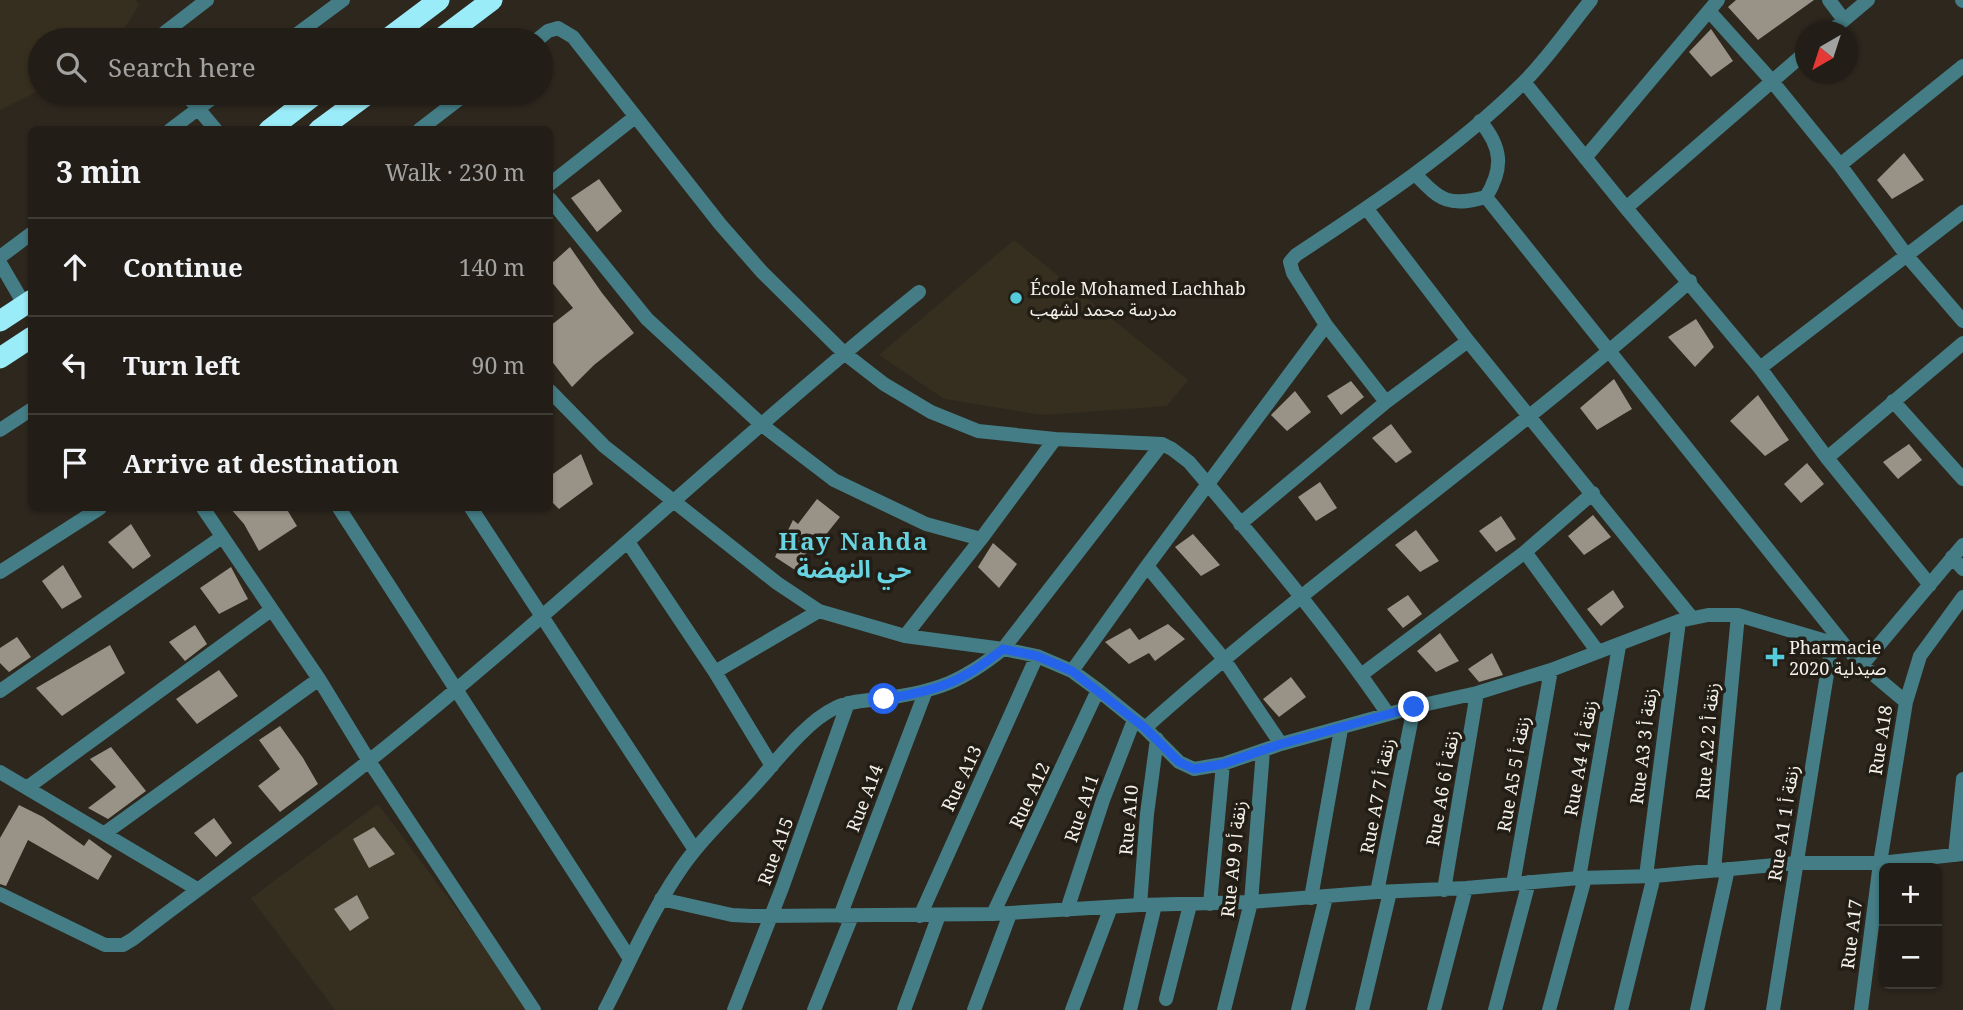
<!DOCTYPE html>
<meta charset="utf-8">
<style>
body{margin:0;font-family:"Noto Serif","Noto Sans Arabic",serif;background:#2a261f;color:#f1f3f6}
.controls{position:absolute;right:21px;bottom:21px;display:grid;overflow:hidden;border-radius:10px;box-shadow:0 2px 5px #0004}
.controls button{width:63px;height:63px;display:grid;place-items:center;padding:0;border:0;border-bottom:2px solid #3f3b35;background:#221d16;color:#f1f3f6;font:35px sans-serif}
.compass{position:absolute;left:1795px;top:21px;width:63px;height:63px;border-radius:50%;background:#221d16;box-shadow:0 2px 5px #0004;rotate:219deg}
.stop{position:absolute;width:21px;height:21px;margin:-16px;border:5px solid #2563eb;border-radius:50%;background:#fff}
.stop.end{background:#2563eb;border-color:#fff;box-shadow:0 2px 7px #0008}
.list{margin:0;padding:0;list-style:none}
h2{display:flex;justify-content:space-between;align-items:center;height:91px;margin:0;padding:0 28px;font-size:30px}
h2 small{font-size:23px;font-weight:400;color:#a2a2a1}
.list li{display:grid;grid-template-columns:46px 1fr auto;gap:21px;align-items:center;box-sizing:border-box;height:98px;padding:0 28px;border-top:2px solid #3f3b35}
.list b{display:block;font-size:26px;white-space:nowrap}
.list em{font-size:23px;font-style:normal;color:#a2a2a1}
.icon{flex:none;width:38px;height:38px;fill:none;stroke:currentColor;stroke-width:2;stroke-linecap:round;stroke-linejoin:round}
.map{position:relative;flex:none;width:1963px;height:1010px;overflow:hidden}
.search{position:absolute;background:#221d16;box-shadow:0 2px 5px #0004;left:28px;top:28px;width:525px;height:77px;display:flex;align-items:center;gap:18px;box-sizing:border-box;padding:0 24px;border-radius:38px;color:#a2a2a1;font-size:26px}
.panel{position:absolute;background:#221d16;box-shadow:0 2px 5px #0004;left:28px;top:126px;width:525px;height:385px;border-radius:10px}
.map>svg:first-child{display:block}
.built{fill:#362e1f}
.building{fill:#999387}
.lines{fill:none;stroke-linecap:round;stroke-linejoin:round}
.street{stroke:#447d85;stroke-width:14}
.highway{stroke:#9aecf8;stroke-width:21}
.route{stroke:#2563eb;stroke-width:9}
.poi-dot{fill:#53cbda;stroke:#231e15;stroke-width:2.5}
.labels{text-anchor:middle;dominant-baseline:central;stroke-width:7;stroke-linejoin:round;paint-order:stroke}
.poi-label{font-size:18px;fill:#f4f1eb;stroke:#231e15;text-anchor:start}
.street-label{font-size:18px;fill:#f4f1eb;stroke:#231e15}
.district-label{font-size:24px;font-weight:bold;letter-spacing:2px;fill:#68d3e1;stroke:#231e15}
</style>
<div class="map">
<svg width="1963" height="1010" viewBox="0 0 1963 1010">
<rect width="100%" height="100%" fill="#2d271e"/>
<path class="built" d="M0,0H136L139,5L117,40H40V90L0,110Z
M1014,240L1188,380L1167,406L1043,415L944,399L879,355Z
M378,804L532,1010H335L251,898Z"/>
<path class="building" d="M1736,0H1814L1758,40L1728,7Z
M1711,29L1733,61L1711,77L1689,52Z
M1904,153L1924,180L1892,199L1877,180Z
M599,179L622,211L597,232L571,198Z
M570,247L602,293L634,333L594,365L572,387L550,359V326L573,308L550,280V265Z
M1696,319L1714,347L1695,367L1668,337Z
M1614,379L1632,409L1597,430L1580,408Z
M1351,381L1364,397L1341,415L1327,396Z
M1295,391L1311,412L1287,431L1271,415Z
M1758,395L1789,440L1765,456L1730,421Z
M1391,424L1412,452L1396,463L1372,438Z
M1909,444L1922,460L1898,479L1883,462Z
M581,454L593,484L559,509L550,500V476Z
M1807,463L1824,484L1801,503L1784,484Z
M1320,482L1337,508L1316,521L1298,497Z
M817,499L840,517L824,537L820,533L795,570L775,557L793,520L798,524Z
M230,508H286L297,526L259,551L244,524Z
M1593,515L1611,537L1584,555L1568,536Z
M1501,516L1516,539L1496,552L1479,531Z
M131,524L151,556L133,569L108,542Z
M1416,530L1439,561L1420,572L1395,545Z
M1193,534L1220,565L1201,576L1175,547Z
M993,543L1017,564L999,588L978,567Z
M63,565L82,597L62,609L42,581Z
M231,567L248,599L219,614L200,588Z
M1613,590L1624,607L1601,626L1587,609Z
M1408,595L1422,614L1403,628L1387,609Z
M1168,624L1185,639L1155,661L1149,653L1129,664L1105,642L1130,628L1139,640Z
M195,625L207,644L185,661L169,642Z
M1440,633L1459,661L1436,672L1417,651Z
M17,637L31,657L9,672L0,663V648Z
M110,645L125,673L62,716L36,688Z
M1492,653L1503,675L1479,682L1468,669Z
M219,670L238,696L197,724L176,699Z
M1291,677L1306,697L1279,717L1263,699Z
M280,726L303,758L318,784L280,812L258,786L280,769L259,740Z
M111,747L146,791L108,819L88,808L116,787L90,759Z
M19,805L43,817L84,846L89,839L112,856L98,880L28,840L6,886L0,884V838Z
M214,818L232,843L216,857L194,833Z
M374,827L395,854L369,868L353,839Z
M357,895L369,918L350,931L334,909Z"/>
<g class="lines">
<path class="street" d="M1829,0L1844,20
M1962,0L1963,1
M1709,11L1771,80L1840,165L1907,256L1963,321
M1830,32L1868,0
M155,40L207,0
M289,40L343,0
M537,40L548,31L558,28L573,37L720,224L762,272L844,353L884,384L931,412L978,431L1055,439L1162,444L1172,449L1189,462C1258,543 1328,626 1388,714
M1524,82L1626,208L1760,368L1827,458L1930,585
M185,93L216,130
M170,130L219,93
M419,130L467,93
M1585,158L1718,0
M1840,165L1963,66
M1416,175C1441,201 1449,207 1486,197C1504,168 1502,147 1480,121
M550,184L635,117
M1486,197L1846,647
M550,199L647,319L762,425L834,480L926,524L981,539
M1626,208L1806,52
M1367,209L1468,341L1692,618
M0,257L32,233
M0,263L24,304
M1760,368L1963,212
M550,391L604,446L777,583L819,611L905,636L1003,649L1037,656L1072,671L1098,690L1145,728L1179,762L1194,769L1223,764L1281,744L1414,707L1477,693L1551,670L1679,621L1708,615H1738L1846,647L1862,665L1906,702
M1893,401L1963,479
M1386,402L1326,325L1293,273L1290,262L1296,255C1375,203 1455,150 1523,83C1548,58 1569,27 1591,0
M0,430L32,409
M1827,458L1963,343
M203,508L319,679L369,761L534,1010
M339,508L630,959
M471,508L695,850
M1240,524L1386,402L1468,341
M628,542L715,672L772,766
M1525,552L1598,652
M1952,557L1963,569
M1147,566L1223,658L1281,744
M0,572L100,508
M905,636L981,539L1055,439
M1862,665L1963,545
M1072,671L1147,566L1326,325
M715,672L819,611
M1361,675L1525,552L1593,493
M0,691L222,537
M1145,728C1320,572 1514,438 1690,281
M0,772L197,889
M28,787L271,610
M105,833L319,679
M1955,855L1963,779
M1714,870L1738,615
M1646,876L1679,621
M1579,878L1619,646
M1513,884L1551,670
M1444,890L1477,693
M1377,892L1414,707
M0,894L105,945H123L133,939C211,878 293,822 370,760C558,610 732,443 919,292
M1311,898L1341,729
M661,899L732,915L752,916L993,914L1140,905L1251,902L1377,892L1466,888L1579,878L1654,876L1796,863H1880L1963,854
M1210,904L1223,764
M1140,905L1147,814L1157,739
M1067,910L1103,800L1134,720
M993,914L1098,690
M840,916L925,693
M920,916L1037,656
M1166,999L1190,905
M605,1010C629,964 649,916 678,873C701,838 734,809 762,777C781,755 809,720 835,708C851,700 870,701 887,698C938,691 963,681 1003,649L1162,444
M734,1010L782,888L848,703
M814,1010L852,916
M904,1010L939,915
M974,1010L1010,914
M1072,1010L1111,907
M1130,1010L1155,905
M1224,1010L1251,902L1263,751
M1298,1010L1326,897
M1362,1010L1390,892
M1434,1010L1466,888
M1495,1010L1529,882
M1549,1010L1585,878
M1621,1010L1654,876
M1697,1010L1728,869
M1773,1010L1832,643
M1861,1010L1880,863L1906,702L1920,656L1963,597"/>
<path class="highway" d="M386,40L439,0
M439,40L492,0
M269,130L317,93
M319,130L369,93
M0,321L32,300
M0,358L32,337"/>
</g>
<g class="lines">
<path class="route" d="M884,699C936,691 961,683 1003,649L1037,656L1072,671L1145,728L1179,762L1194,769L1223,764L1281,744L1414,707"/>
</g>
<g class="poi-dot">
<circle cx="1016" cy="298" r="7"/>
<path d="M1771.5 646.5h7v7h7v7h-7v7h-7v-7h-7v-7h7z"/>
</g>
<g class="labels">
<g class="poi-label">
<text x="1030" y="288">École Mohamed Lachhab<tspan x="1030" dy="21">مدرسة محمد لشهب</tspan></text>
<text x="1789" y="647">Pharmacie<tspan x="1789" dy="21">2020 صيدلية</tspan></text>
</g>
<g class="street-label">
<text transform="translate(1880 740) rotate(-81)">Rue A18</text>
<text transform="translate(1707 741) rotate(-85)">Rue A2 زنقة أ 2</text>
<text transform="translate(1643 746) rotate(-83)">Rue A3 زنقة أ 3</text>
<text transform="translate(1580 758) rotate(-80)">Rue A4 زنقة أ 4</text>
<text transform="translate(1513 774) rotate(-80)">Rue A5 زنقة أ 5</text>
<text transform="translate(961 778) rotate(-65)">Rue A13</text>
<text transform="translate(1442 788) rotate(-80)">Rue A6 زنقة أ 6</text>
<text transform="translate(1029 795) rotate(-65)">Rue A12</text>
<text transform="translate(1377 796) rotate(-79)">Rue A7 زنقة أ 7</text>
<text transform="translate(864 798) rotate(-69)">Rue A14</text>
<text transform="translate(1081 808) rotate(-71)">Rue A11</text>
<text transform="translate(1128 820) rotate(-85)">Rue A10</text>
<text transform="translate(1783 823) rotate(-81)">Rue A1 زنقة أ 1</text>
<text transform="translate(775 851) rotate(-70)">Rue A15</text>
<text transform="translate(1233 859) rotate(-84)">Rue A9 زنقة أ 9</text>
<text transform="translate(1851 934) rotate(-83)">Rue A17</text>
</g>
<g class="district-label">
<text x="854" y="540">Hay Nahda<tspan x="854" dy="28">حي النهضة</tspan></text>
</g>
</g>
</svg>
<div class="controls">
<button>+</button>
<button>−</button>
</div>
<svg class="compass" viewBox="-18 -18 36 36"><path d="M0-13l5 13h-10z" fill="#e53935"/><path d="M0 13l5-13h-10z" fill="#a2a2a1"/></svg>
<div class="stop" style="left:884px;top:699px"></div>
<div class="stop end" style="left:1414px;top:707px"></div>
<div class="search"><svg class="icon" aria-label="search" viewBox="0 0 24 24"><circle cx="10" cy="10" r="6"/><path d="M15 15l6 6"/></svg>Search here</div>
<section class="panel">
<h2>3 min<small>Walk · 230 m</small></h2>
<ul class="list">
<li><svg class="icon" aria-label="ahead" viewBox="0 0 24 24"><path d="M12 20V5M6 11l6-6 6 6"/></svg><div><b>Continue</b></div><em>140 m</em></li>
<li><svg class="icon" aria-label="left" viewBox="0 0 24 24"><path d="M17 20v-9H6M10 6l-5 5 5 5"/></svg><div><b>Turn left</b></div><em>90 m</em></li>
<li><svg class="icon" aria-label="arrive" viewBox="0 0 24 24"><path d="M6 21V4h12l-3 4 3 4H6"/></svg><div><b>Arrive at destination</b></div></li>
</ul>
</section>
</div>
